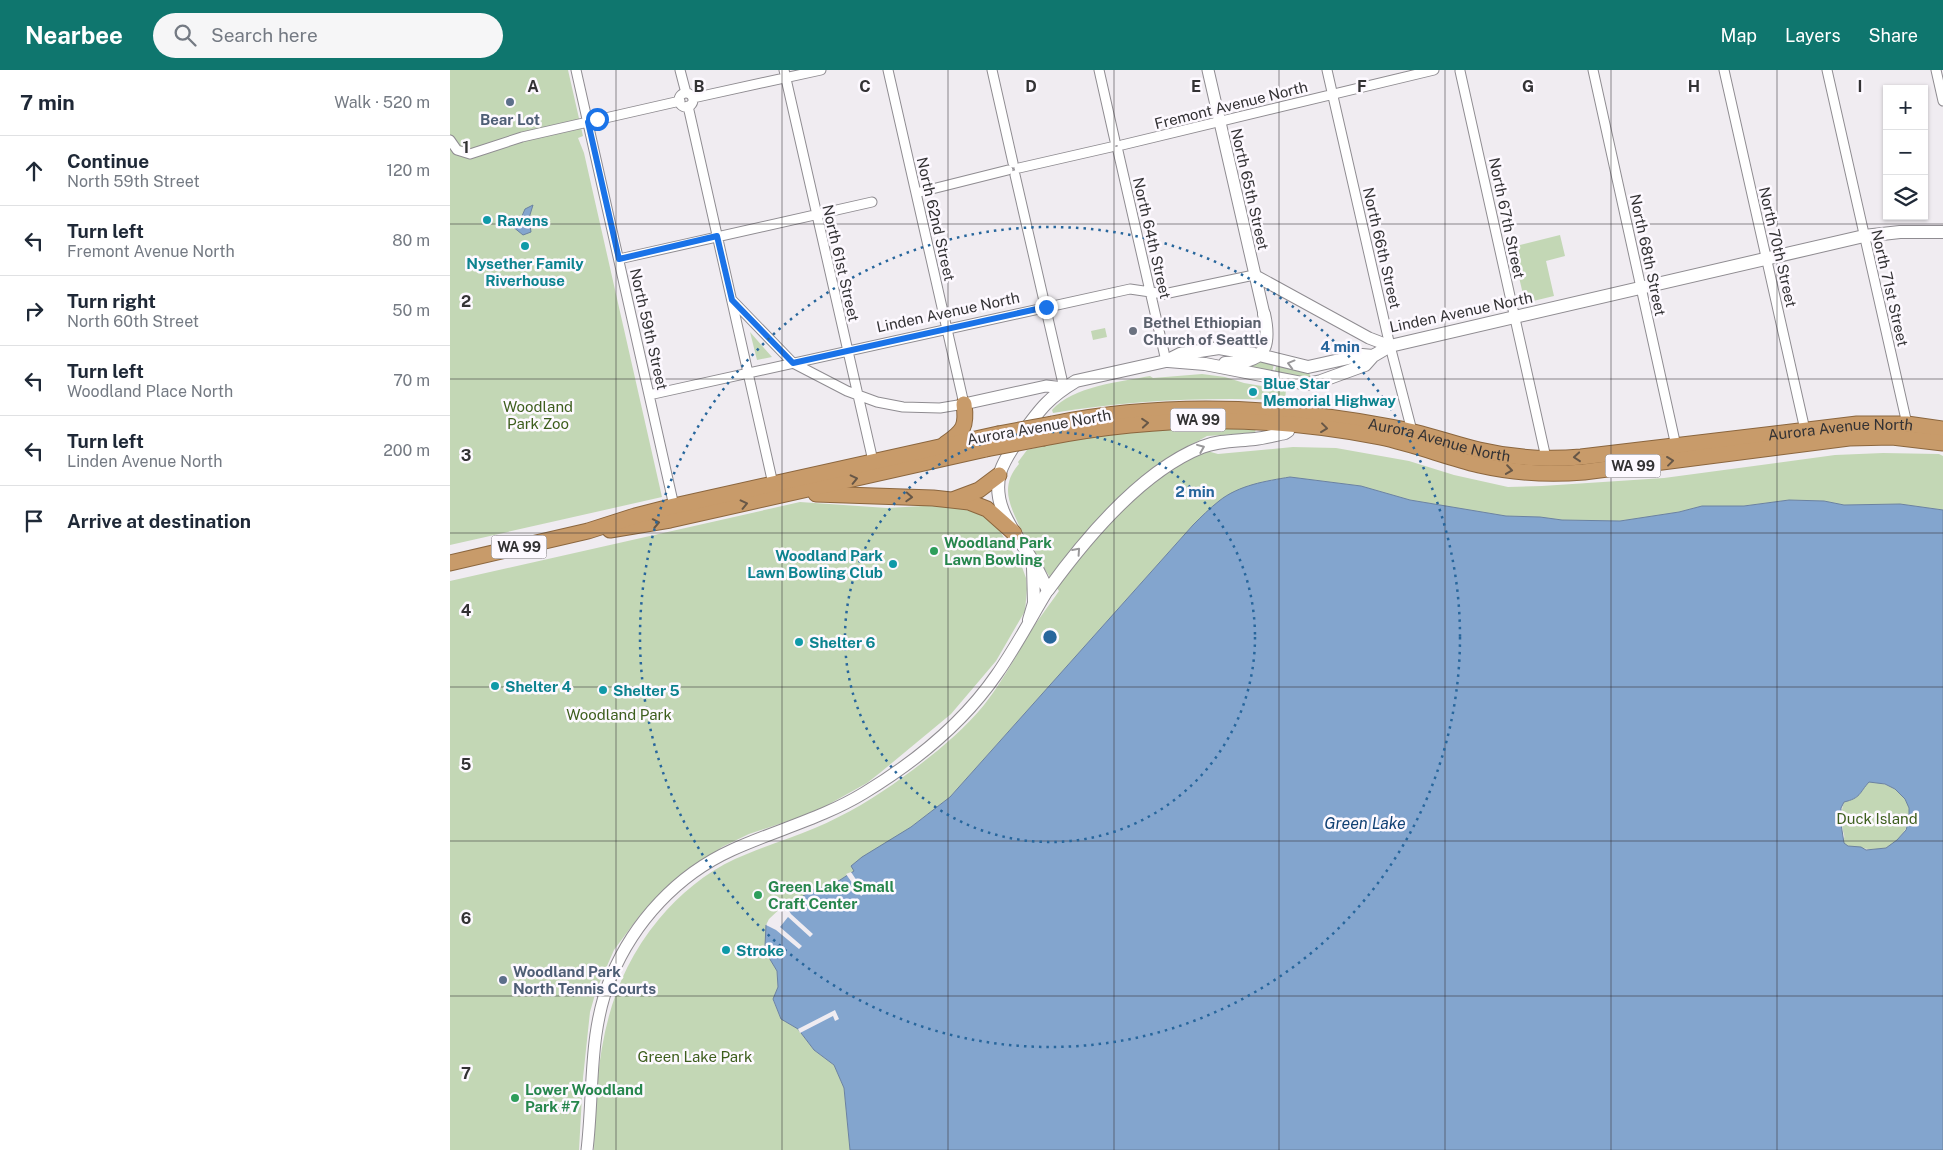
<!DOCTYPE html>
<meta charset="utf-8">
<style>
body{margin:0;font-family:"Public Sans",sans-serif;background:#f6f6f7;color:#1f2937}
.controls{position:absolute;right:15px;top:15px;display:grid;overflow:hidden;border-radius:0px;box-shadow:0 1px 4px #0004}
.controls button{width:45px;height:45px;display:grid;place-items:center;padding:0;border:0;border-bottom:1px solid #e0e1e3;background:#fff;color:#1f2937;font:25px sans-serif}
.stop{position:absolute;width:15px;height:15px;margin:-11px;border:4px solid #1a73e8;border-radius:50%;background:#fff}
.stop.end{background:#1a73e8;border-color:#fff;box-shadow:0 1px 5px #0008}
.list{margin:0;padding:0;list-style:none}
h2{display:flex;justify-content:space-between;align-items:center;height:65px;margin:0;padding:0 20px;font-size:21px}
h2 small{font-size:16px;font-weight:400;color:#747a83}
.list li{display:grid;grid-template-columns:32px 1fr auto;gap:15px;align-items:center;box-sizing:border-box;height:70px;padding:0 20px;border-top:1px solid #e0e1e3}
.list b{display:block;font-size:19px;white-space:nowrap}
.list p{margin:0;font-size:16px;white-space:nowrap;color:#747a83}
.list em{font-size:16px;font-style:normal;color:#747a83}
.icon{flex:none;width:28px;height:28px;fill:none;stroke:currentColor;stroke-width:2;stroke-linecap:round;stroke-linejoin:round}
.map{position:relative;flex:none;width:1493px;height:1080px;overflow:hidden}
header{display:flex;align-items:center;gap:30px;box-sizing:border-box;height:70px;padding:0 25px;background:#0f766e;color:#fff}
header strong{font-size:24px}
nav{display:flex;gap:28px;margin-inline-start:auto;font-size:18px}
.search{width:350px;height:45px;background:#f6f6f7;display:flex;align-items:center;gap:12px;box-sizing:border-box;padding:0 18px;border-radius:28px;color:#747a83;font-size:19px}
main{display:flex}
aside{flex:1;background:#fff}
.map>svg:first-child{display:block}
.green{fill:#c3d7b5}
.water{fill:#83a5ce;stroke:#6b82a0;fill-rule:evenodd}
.pier{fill:#f0ecf1}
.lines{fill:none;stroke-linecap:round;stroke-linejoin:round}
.minor-casing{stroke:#8f8c91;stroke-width:11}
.tertiary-casing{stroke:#8f8c91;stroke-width:13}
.secondary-casing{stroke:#8f8c91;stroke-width:14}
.trunk-casing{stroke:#8b663e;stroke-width:17}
.minor{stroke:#fff;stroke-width:9}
.tertiary{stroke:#fff;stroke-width:11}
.secondary{stroke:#fff;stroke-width:12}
.trunk{stroke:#c89b6a;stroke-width:15}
.trunk-bridge-casing{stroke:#8b663e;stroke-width:17;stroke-linecap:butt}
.trunk-bridge{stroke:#c89b6a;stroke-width:15}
.oneway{stroke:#99989a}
.oneway2{stroke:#675747}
.route{stroke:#1a73e8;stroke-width:6}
.grid{fill:none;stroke:#333234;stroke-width:1;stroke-opacity:0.55}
.ring{fill:none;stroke:#27669c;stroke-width:2.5;stroke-dasharray:2.5 5}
.service-dot{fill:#5c6f8a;stroke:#fdf9ff;stroke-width:2}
.culture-dot{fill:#0f9aa8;stroke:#fdf9ff;stroke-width:2}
.worship-dot{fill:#6b7280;stroke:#fdf9ff;stroke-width:2}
.leisure-dot{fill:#2e9e5b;stroke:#fdf9ff;stroke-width:2}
.labels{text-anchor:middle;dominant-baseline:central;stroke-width:5;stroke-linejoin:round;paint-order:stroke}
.shield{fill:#fdf9ff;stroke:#706e71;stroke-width:1}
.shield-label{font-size:14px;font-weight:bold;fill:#333234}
.street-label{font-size:15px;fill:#333234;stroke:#fdf9ff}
.service-label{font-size:15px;font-weight:bold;fill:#4e5e75;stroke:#fdf9ff}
.culture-label{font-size:15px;font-weight:bold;fill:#0d838f;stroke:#fdf9ff;text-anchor:start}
.worship-label{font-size:15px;font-weight:bold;fill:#5b616d;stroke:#fdf9ff;text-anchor:start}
.park-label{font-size:15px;fill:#3d5e1d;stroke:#fdf9ff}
.leisure-label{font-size:15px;font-weight:bold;fill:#27864d;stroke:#fdf9ff;text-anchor:start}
.water-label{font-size:16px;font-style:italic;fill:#114174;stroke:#fdf9ff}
.grid-label{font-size:16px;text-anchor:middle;font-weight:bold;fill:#333234;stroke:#fdf9ff;stroke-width:5;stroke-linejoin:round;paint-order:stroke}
.centre{fill:#27669c;stroke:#fdf9ff;stroke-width:2.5}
.ring-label{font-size:15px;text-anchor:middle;font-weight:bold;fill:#27669c;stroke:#fdf9ff;stroke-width:5;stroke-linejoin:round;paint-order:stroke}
</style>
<header>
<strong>Nearbee</strong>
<div class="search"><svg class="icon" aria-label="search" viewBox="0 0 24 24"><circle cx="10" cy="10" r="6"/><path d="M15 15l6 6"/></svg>Search here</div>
<nav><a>Map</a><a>Layers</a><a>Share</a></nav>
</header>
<main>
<aside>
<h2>7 min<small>Walk · 520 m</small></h2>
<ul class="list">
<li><svg class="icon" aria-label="ahead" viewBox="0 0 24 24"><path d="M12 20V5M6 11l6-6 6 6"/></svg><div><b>Continue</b><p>North 59th Street</p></div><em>120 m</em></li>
<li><svg class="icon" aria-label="left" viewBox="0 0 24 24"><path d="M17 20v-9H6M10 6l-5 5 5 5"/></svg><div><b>Turn left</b><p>Fremont Avenue North</p></div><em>80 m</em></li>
<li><svg class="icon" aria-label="right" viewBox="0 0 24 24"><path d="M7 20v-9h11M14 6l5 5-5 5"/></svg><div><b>Turn right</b><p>North 60th Street</p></div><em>50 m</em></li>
<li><svg class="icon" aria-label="left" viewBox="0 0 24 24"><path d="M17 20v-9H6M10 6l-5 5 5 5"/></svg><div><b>Turn left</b><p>Woodland Place North</p></div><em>70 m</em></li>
<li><svg class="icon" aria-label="left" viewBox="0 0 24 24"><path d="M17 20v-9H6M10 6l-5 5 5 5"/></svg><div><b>Turn left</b><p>Linden Avenue North</p></div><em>200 m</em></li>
<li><svg class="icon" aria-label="arrive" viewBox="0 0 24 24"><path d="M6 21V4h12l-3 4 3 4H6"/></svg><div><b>Arrive at destination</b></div></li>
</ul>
</aside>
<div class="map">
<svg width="1493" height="1080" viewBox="0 0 1493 1080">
<rect width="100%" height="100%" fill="#f0ecf1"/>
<path class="green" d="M0,0H118L133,66L128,68L134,83L212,427L0,475Z
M1110,165L1115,186L1096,191L1104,226L1075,233L1062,177Z
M655,258L657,267L643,270L641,261Z
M300,262L322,287L307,290Z
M811,289L824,293L822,304L791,296Z
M827,293L858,301L862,309L824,304Z
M752,304L775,307L794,313L836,320L835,330C757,327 680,330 603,343L602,340C623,316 670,312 700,306L703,308Z
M806,358L805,363L757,366L739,376L768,384L843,377L886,378L959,391L1004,405L1058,417L1092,416L1214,408L1385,385L1433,383L1489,384L1493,386V440L1450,434L1394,435L1374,431L1339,430L1294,436H1252L1229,442L1170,451L1112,450L1090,447L1056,446L960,430L911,416L840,407L816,411L798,416L771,430L743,455L500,727L404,801L380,816V818L374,822L370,816L336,836L316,855L315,876L318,886L327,901L328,917L323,930L331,949L348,959L364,980L384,995L394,1018L400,1080H144C146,994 152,918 209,849C230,824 255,803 285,789C311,777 339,769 365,758C396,745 426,727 453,707C481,687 512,662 534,635C551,614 564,589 578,566C587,550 599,536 609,521C595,499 558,446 558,421C558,410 562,402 569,394L568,392L577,380L613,371L702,360Z
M350,432L437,438L491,435L517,438L533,445L548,458L572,497L576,508L577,519L575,541L546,591L501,644L431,702L417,713L365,742L299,764L272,777L229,807L190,845L164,880L146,921L140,942L133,1008L129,1080H0V511Z
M1419,712C1433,712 1447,717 1455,729C1467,748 1453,768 1438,777C1432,781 1397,779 1394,773C1393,770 1395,767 1394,765C1391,754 1390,743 1394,732C1411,728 1409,723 1419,712Z"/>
<path class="water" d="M83,135L79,148L81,162L73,165L62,156L69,153L75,139Z
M840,407L911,416L960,430L1056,446L1090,447L1112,450L1170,451L1229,442L1252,436H1294L1339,430L1374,431L1394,435L1450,434L1493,440V1080H400L394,1018L384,995L364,980L348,959L331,949L323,929L328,917L327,901L318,886L315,876L316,855L336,836L370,816L374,822L380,818L379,817L404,801L401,796L412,787L461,757L500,727L743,455C751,447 760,438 769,431C789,415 816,411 840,407ZM1419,712L1435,714L1445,719L1455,729L1459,738V750L1456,760L1447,770L1436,778L1416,780L1411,777L1398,776L1394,773L1391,754V738L1394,732C1411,728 1409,723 1419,712Z"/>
<path class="pier" d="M401,802L415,823L411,826L396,804Z
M335,834L341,844L363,864L360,867L338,847L330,857L352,876L349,879L326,860L316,855L319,849Z
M385,940L389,949L385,951L383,946L350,963L348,959Z"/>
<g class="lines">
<g class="minor-casing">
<path id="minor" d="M126,0L224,436
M230,0L236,23
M334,0L423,391
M542,0L563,93
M649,0L665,71
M877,0L940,276L962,361
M1143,0L1226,376
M1274,0L1355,360
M1377,0L1457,354
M1486,0L1493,31
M1010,1L1096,388
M229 30a7 7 0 1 1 14 0a7 7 0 1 1-14 0Z
M243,28L371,0
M238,36L323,414
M0,70L7,80L20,84L72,67L230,31
M672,75L984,0
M668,81L716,291
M569,98L661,77
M565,105L614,318
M466,123L558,100
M169,189L422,132
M282,230L343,293L397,321L427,332L453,337L490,338L514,334L438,0
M199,325L680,219L714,224L804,205"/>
</g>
<g class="tertiary-casing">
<path id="tertiary" d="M758,0L814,244
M804,205L919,268L940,276
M514,334L596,316L614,318
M137,1080C144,1022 138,962 161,907C184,852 227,805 282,780C326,760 373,748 414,723C465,692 514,652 547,604C566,577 581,548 598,520"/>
</g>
<g class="secondary-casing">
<path id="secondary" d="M718,291L755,294L857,314L871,311L915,295L923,286L940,276L1414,166L1450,162H1493
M775,293C813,293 822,280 814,244
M840,354L838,361L835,363C825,365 815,368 805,369C787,371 769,370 752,377C692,401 635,469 598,520C592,510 588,499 582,490C566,463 541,437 550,403C554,389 564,376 572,364C590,339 599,327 626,311L716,291L730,284L769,278L809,285L858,297L912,285L923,286
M579,550L584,533L583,497"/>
</g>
<g class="trunk-casing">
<g id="trunk">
<path id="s1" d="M602,354C715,331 828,336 941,357C971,362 1000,373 1029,380C1063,388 1097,390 1131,387L1407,354H1457L1493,359"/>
<path d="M594,368C705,346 819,345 930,367C964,374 996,387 1029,395C1064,403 1099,405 1134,402L1399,368L1442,367L1493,373"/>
<path d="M495,374C514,361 517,356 514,334"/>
<path d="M366,424L483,428L519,432L537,439L564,463"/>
<path d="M505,429L529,420L549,405"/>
<path d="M160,460L220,450L536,379"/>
<path d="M0,493L138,461L185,446L224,436L548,364"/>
</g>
</g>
<use href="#minor" class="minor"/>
<use href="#tertiary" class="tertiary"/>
<use href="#secondary" class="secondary"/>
<use href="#trunk" class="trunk"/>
<g class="trunk-bridge-casing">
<path id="trunk-bridge" d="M548,364L602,354
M536,379L594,368"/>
</g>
<use href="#trunk-bridge" class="trunk-bridge"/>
</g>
<defs><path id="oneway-chevron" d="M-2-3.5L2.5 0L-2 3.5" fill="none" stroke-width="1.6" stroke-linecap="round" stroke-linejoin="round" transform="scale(1.25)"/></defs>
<g class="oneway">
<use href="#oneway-chevron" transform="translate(841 294) rotate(-165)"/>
<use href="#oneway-chevron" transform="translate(751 378) rotate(-22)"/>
<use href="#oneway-chevron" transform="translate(627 481) rotate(-48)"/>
</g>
<g class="oneway2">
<use href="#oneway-chevron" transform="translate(695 353) rotate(-5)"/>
<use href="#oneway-chevron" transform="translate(874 358) rotate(7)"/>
<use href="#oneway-chevron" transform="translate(1127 387) rotate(175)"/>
<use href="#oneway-chevron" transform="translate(1220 391) rotate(-7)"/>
<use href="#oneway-chevron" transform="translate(1059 400) rotate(8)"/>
<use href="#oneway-chevron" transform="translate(404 409) rotate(-13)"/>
<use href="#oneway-chevron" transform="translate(459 427) rotate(3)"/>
<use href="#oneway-chevron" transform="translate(294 434) rotate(-13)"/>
<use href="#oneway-chevron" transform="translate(206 453) rotate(-11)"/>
</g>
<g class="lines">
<path class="route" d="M147,49L138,52L169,189L267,166L282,230L343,293L596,237"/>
</g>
<path class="grid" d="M166,0V1080M332,0V1080M498,0V1080M664,0V1080M829,0V1080M995,0V1080M1161,0V1080M1327,0V1080M0,154H1493M0,309H1493M0,463H1493M0,617H1493M0,771H1493M0,926H1493"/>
<g class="ring">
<circle cx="600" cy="567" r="205"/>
<circle cx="600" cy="567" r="410"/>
</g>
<g class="service-dot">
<circle cx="60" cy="32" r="5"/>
<circle cx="53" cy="910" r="5"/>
</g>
<g class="culture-dot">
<circle cx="37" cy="150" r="5"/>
<circle cx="75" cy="176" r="5"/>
<circle cx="803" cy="322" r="5"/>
<circle cx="443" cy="494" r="5"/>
<circle cx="349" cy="572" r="5"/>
<circle cx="45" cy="616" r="5"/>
<circle cx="153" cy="620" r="5"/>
<circle cx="276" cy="880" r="5"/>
</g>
<circle class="worship-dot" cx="683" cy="261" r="5"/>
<g class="leisure-dot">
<circle cx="484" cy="481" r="5"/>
<circle cx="308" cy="825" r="5"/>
<circle cx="65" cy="1028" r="5"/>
</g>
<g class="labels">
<g class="shield">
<rect x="720.5" y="338.5" width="55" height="23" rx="4"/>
<rect x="1155.5" y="384.5" width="55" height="23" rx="4"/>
<rect x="41.5" y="465.5" width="55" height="23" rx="4"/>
</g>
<g class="shield-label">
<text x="748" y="350">WA 99</text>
<text x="1183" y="396">WA 99</text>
<text x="69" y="477">WA 99</text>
</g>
<g class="street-label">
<text transform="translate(781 35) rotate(-14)">Fremont Avenue North</text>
<text transform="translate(800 119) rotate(77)">North 65th Street</text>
<text transform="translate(1057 148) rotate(78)">North 67th Street</text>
<text transform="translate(486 149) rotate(77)">North 62nd Street</text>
<text transform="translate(702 168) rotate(77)">North 64th Street</text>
<text transform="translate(1328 177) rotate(77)">North 70th Street</text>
<text transform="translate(932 178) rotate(77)">North 66th Street</text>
<text transform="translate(1198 185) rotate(78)">North 68th Street</text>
<text transform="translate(391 193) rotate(77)">North 61st Street</text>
<text transform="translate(1440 218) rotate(77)">North 71st Street</text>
<text transform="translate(498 242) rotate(-12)">Linden Avenue North</text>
<text transform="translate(1011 242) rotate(-12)">Linden Avenue North</text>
<text transform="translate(199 259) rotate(77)">North 59th Street</text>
<text transform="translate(589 357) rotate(-10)">Aurora Avenue North</text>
<text stroke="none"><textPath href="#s1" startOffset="796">Aurora Avenue North</textPath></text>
<text stroke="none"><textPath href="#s1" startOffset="391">Aurora Avenue North</textPath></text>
</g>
<g class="service-label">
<text x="60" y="49">Bear Lot</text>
<text x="63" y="901" text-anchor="start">Woodland Park<tspan x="63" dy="17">North Tennis Courts</tspan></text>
</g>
<g class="culture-label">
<text x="47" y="150">Ravens</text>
<text x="75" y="193" text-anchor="middle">Nysether Family<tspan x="75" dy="17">Riverhouse</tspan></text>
<text x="813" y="313">Blue Star<tspan x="813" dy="17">Memorial Highway</tspan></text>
<text x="433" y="485" text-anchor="end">Woodland Park<tspan x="433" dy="17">Lawn Bowling Club</tspan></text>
<text x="359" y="572">Shelter 6</text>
<text x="55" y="616">Shelter 4</text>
<text x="163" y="620">Shelter 5</text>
<text x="286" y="880">Stroke</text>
</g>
<g class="worship-label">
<text x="693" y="252">Bethel Ethiopian<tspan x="693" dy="17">Church of Seattle</tspan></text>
</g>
<g class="park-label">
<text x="88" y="336">Woodland<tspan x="88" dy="17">Park Zoo</tspan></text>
<text x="169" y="644">Woodland Park</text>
<text x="1427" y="748">Duck Island</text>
<text x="245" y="986">Green Lake Park</text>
</g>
<g class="leisure-label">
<text x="494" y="472">Woodland Park<tspan x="494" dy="17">Lawn Bowling</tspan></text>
<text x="318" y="816">Green Lake Small<tspan x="318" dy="17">Craft Center</tspan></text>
<text x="75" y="1019">Lower Woodland<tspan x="75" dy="17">Park #7</tspan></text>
</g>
<g class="water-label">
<text x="915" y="753">Green Lake</text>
</g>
</g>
<g class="grid-label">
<text x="83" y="22">A</text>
<text x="249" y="22">B</text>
<text x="415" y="22">C</text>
<text x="581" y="22">D</text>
<text x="746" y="22">E</text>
<text x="912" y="22">F</text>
<text x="1078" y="22">G</text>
<text x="1244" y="22">H</text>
<text x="1410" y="22">I</text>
<text x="16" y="83">1</text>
<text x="16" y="237">2</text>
<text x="16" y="391">3</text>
<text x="16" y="546">4</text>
<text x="16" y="700">5</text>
<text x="16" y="854">6</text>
<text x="16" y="1009">7</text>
</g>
<circle cx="600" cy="567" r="8" class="centre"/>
<g class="ring-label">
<text x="890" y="282">4 min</text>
<text x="745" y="427">2 min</text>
</g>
</svg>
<div class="controls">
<button>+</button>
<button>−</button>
<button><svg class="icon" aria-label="layers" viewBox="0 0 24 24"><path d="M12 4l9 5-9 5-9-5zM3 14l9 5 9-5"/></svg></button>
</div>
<div class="stop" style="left:147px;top:49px"></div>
<div class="stop end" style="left:596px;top:237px"></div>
</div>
</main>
